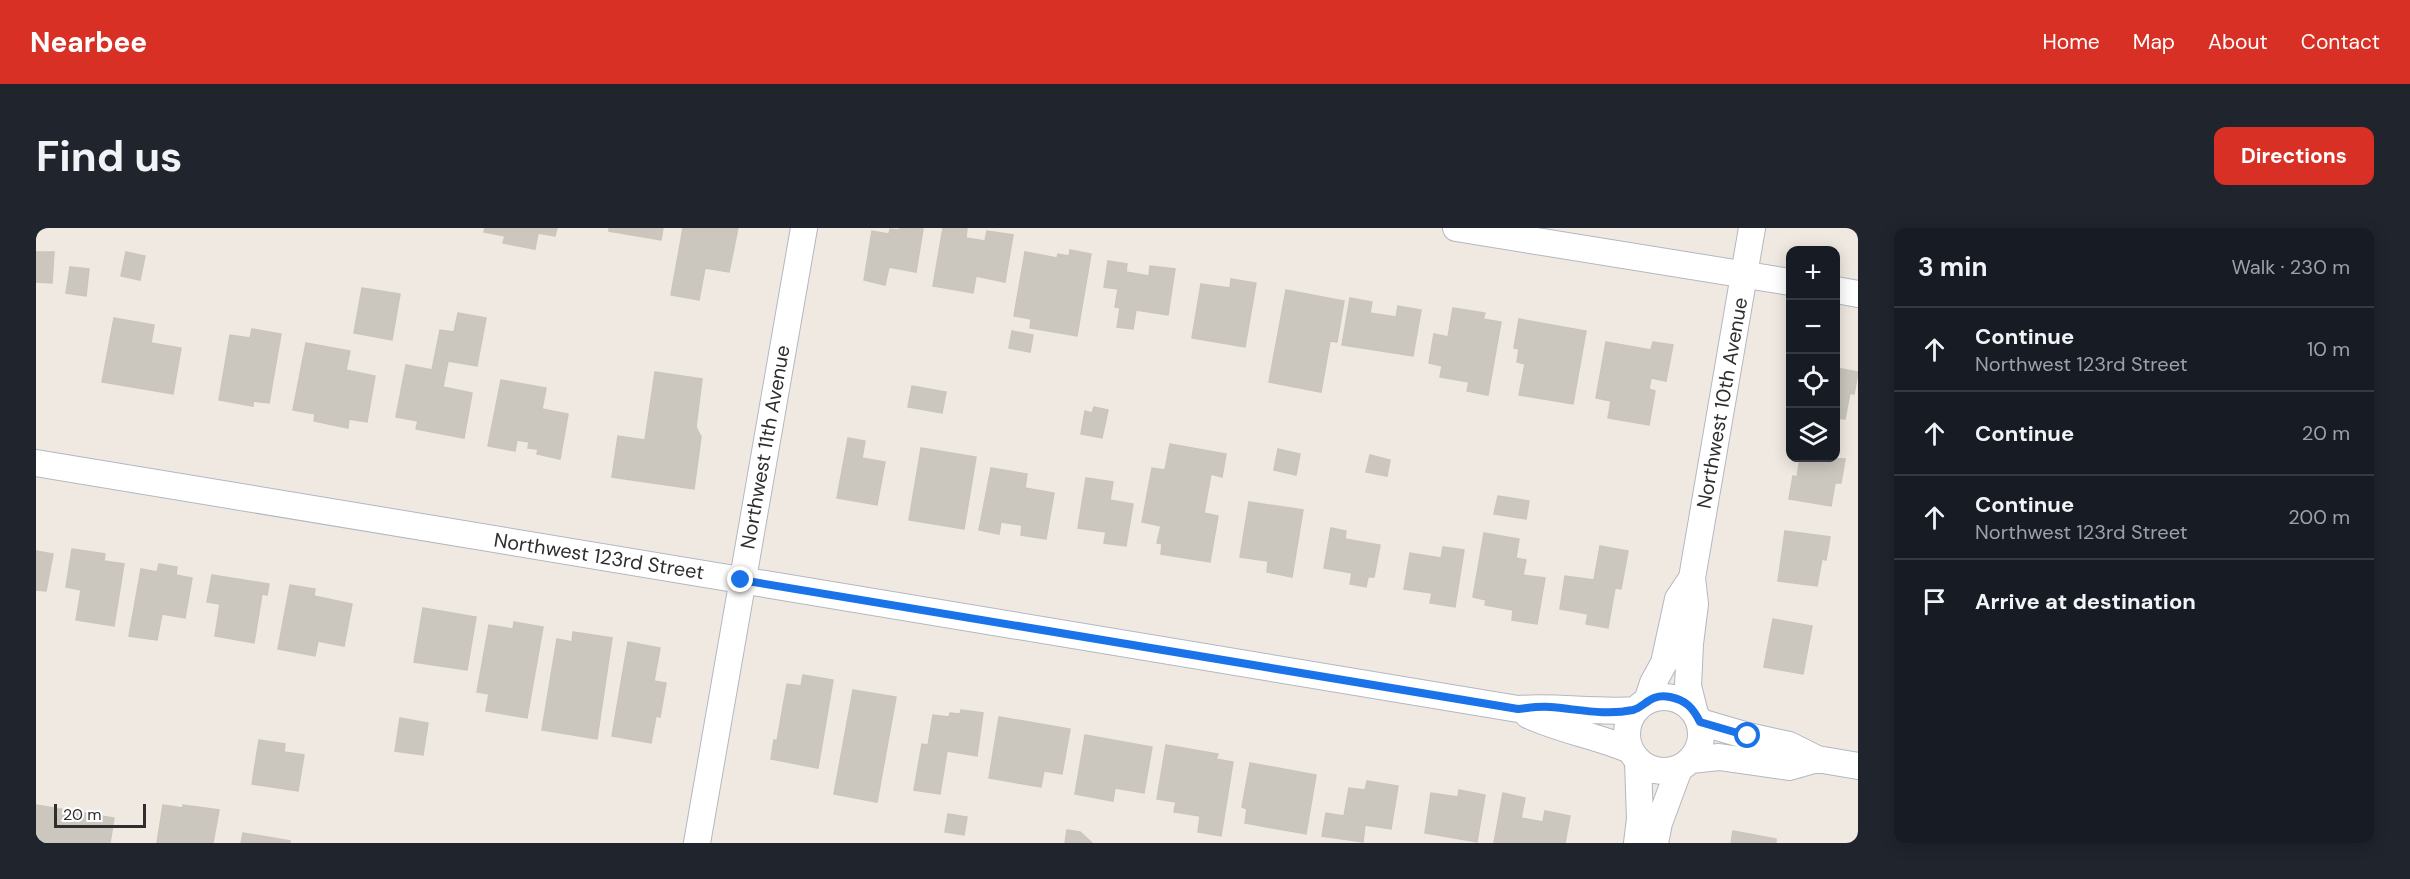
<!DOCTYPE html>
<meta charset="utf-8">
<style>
body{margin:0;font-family:"DM Sans",sans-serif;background:#20242c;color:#f1f3f6}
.controls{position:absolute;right:18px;top:18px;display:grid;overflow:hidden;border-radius:12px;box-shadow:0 3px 15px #0003}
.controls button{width:54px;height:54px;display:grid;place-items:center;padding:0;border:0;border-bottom:2px solid #363941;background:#171b24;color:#f1f3f6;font:30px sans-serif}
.scale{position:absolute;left:18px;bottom:15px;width:92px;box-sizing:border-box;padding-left:6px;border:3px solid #2e2e2e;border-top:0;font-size:16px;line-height:21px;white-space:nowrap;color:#2e2e2e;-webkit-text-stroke:4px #fff;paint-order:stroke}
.stop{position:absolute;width:18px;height:18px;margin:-14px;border:4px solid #1a73e8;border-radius:50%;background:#fff}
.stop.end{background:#1a73e8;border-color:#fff;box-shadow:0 2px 6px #0008}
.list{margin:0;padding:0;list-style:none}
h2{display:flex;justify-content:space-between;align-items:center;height:78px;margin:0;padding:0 24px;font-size:26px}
h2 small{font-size:20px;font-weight:400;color:#9ea1a6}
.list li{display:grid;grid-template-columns:39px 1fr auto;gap:18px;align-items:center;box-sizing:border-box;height:84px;padding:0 24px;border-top:2px solid #363941}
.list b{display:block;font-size:22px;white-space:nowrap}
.list p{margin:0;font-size:20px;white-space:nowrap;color:#9ea1a6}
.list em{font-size:20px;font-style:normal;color:#9ea1a6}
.icon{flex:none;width:33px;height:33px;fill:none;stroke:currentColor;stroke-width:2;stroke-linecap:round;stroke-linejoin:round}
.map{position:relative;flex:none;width:1822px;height:615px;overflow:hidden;border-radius:12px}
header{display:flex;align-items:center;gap:36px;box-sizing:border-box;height:84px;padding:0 30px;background:#d93025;color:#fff}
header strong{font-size:28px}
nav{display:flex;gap:33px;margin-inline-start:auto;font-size:21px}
.intro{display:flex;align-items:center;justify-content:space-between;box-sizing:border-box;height:144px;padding:0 36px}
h1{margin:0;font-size:42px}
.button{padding:15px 27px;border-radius:12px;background:#d93025;color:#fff;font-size:21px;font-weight:700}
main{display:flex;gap:36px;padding:0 36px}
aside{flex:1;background:#171b24;border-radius:12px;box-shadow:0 3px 15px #0003}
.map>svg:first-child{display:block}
.building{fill:#cbc7bf;stroke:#cbc5ba;stroke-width:1.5}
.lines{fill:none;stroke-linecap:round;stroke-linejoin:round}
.street-casing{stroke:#b4b7c1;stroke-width:28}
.street{stroke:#fff;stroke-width:26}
.route{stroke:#1a73e8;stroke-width:8}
.labels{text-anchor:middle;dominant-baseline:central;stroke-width:4.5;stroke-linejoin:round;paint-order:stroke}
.street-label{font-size:20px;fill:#2e2e2e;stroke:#fff}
</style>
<header>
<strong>Nearbee</strong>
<nav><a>Home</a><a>Map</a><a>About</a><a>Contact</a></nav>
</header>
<div class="intro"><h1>Find us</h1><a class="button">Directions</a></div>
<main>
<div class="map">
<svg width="1822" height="615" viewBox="0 0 1822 615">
<rect width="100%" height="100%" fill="#efe9e1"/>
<path class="building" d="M449,0H521L519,8L502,5L499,21L467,15L469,8L448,4Z
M573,0H627L625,12L573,3Z
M647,0H702L693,44L669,40L663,72L635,67Z
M864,0L887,1L880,44L853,39L849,57L828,52L836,3L853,6L854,1L863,2Z
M907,0H931L930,10L949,13L951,3L977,7L969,54L940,48L937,65L897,58Z
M1034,22L1055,26L1041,108L994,100L995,91L978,88L989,24L1021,30L1022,26L1033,28Z
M0,24H18L16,55L0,54Z
M90,24L109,28L104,52L85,48Z
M1072,33L1091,36L1090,44L1113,48L1114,38L1139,41L1132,87L1100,82L1097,101L1081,99L1084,80L1079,79L1082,61L1068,59Z
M34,39L53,41L50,68L30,65Z
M1195,51L1220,55L1209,119L1156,110L1165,56L1194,60Z
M326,60L364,66L356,112L318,105Z
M1250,62L1308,73L1301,114L1294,113L1285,164L1233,154Z
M1314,70L1336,74L1334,85L1360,89L1362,78L1385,82L1377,128L1306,117Z
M1417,80L1449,85L1447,91L1465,94L1452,167L1431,163L1433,154L1404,149L1406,138L1393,135L1398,106L1412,109Z
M422,85L450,90L441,138L412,133L407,159L436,165L428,210L380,201L382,193L360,189L370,137L396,142L404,102L418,104Z
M78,90L118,97L115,115L145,120L137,166L66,154Z
M1483,91L1550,103L1537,176L1483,167L1489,136L1481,134L1483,121L1478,120Z
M216,101L245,106L233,175L217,173V178L183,172L194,107L214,110Z
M976,103L997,107L994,124L973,120Z
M1570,114L1615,122L1617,114L1637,117L1630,153L1615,150L1613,161L1619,163L1613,197L1572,190L1575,173L1560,170Z
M270,115L314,123L310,142L339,148L331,194L313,191L312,200L278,193L279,186L257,182Z
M1800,140L1822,144L1818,166L1814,165L1809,191L1800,190Z
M619,144L666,151L660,199L665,209L658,261L576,249L582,208L609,212Z
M465,152L510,160L506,181L532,186L524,231L501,226L502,221L492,220L493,214L481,212L479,223L452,218Z
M876,158L910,164L906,185L872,179Z
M1058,179L1072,182L1066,210L1045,206L1049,183L1056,185Z
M812,210L829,213L826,230L849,234L841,277L801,270Z
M1134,216L1190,226L1186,249L1175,246L1168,285L1182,288L1174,334L1125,326L1126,316L1121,315L1125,298L1106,294L1116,240L1129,242Z
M885,220L940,229L928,301L873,292Z
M1242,221L1264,226L1260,247L1238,242Z
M1334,227L1354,232L1351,248L1330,244Z
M1764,230L1809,231L1805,255H1799L1795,278L1753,271L1757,248L1761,249Z
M955,240L991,246L989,260L1018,265L1010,311L985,307L986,297L965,294L963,306L943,302Z
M1050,250L1077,254L1074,272L1097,276L1090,318L1068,315L1070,304L1042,300Z
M1462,268L1493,273L1490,291L1458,286Z
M1213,274L1267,282L1256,349L1231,344L1232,333L1204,329Z
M1295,300L1310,303L1309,311L1344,317L1338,349H1332L1330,359L1314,356L1316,345L1288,340Z
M1749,303L1794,309L1790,332L1786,331L1781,358L1742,353Z
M1448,305L1483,311L1480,330L1490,332L1487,347L1509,350L1501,396L1476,392L1477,382L1449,377L1450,372L1437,369Z
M1564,318L1592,323L1585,361L1579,360L1572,400L1550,396L1552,386L1524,381L1529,348L1558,352Z
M1407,319L1428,322L1419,379L1394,375L1396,365L1368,361L1374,325L1405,330Z
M36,321L69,326L68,333L88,336L78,398L40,392L45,362L30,359Z
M0,323L17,326L10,363L0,362Z
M123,336L141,339L140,347L156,350L149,390L126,386L121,412L93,408L105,341L121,344Z
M176,347L233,356L231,367L226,366L218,415L179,408L184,376L171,374Z
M254,357L279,361L278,368L316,376L308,418L282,413L279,428L242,421Z
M387,380L440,389L431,442L378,434Z
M1737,391L1776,398L1767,446L1728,439Z
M478,394L507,399L491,490L450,483L453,466L441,464L453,397L477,401Z
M537,404L576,410L561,511L506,502L521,411L536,414Z
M592,414L624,420L618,453L630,455L624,489L620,488L615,515L576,508Z
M767,447L797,452L782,540L735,531L738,512L741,513L751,456L765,458Z
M817,462L860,469L841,574L798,566Z
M925,482L947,485L941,528L911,523L904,566L878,562L886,516L892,517L897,487L913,489L914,485L924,486Z
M963,489L1034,501L1026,546L1008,543L1005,559L953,550Z
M364,490L392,495L387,527L359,523Z
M1049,507L1116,519L1108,565L1079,560L1077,573L1039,566Z
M223,512L249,516L248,524L268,527L262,563L216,556Z
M1130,517L1182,526L1180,531L1197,534L1185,608L1162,604L1164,588L1138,584L1140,574L1121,571Z
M1214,535L1280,547L1270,606L1209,595L1211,581L1206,579Z
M1331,553L1362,558L1355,601L1329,597L1327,614L1286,608L1290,585L1308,588L1313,560L1329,562Z
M1423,562L1449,567L1441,614L1389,605L1395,565L1422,569Z
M1467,565L1489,570L1485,590L1507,594L1509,583L1534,588L1529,615H1458Z
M0,577L78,590L74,615H0Z
M127,577L147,580V577L183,582L177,615H121Z
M912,586L931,589L928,607L909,604Z
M1031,602L1044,604L1056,615H1029Z
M1697,603L1740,611V615H1695Z
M207,605L254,613V615H205Z"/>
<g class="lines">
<g class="street-casing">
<path id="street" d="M1420,0L1754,54
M1800,62L1822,66
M0,235L1482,481C1521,478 1560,485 1600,482
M1591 506a37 37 0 1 1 74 0a37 37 0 1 1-74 0Z
M1611,473L1617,455L1628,435L1642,371L1656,350
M1658,482L1652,458L1654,416L1659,376L1656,350L1716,0
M1492,487C1524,502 1561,508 1594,522
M1664,494L1712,508L1753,517L1781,531L1822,538
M1655,532L1683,529L1753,539L1781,531
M661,615L768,0
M1601,615L1604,591L1602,534
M1619,615L1623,595L1643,541"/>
</g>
<use href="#street" class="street"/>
</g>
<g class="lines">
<path class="route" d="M705,352L1482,481C1492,480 1503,478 1514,479C1541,481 1569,488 1597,482C1609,479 1614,465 1634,469C1650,472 1657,480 1664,494L1712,508"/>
</g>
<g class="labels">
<g class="street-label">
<text transform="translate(1686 175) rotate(-80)">Northwest 10th Avenue</text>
<text transform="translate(729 219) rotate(-80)">Northwest 11th Avenue</text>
<text transform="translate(563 328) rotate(9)">Northwest 123rd Street</text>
</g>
</g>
</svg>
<div class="controls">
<button>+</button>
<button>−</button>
<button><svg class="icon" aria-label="locate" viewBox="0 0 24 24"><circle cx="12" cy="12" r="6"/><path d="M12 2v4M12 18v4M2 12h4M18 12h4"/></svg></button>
<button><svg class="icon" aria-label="layers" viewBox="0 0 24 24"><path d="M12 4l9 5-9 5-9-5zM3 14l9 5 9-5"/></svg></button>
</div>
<div class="scale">20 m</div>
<div class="stop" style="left:1712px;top:508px"></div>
<div class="stop end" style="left:705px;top:352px"></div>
</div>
<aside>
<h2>3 min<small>Walk · 230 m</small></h2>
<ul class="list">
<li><svg class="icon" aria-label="ahead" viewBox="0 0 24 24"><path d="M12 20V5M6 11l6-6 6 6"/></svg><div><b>Continue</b><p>Northwest 123rd Street</p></div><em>10 m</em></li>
<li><svg class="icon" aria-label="ahead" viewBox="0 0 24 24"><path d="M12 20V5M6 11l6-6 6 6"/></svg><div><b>Continue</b></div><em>20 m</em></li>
<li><svg class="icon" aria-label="ahead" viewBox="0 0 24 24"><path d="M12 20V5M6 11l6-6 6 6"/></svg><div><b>Continue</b><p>Northwest 123rd Street</p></div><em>200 m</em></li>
<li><svg class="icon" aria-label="arrive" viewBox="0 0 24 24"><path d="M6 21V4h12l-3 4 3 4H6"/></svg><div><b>Arrive at destination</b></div></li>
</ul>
</aside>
</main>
